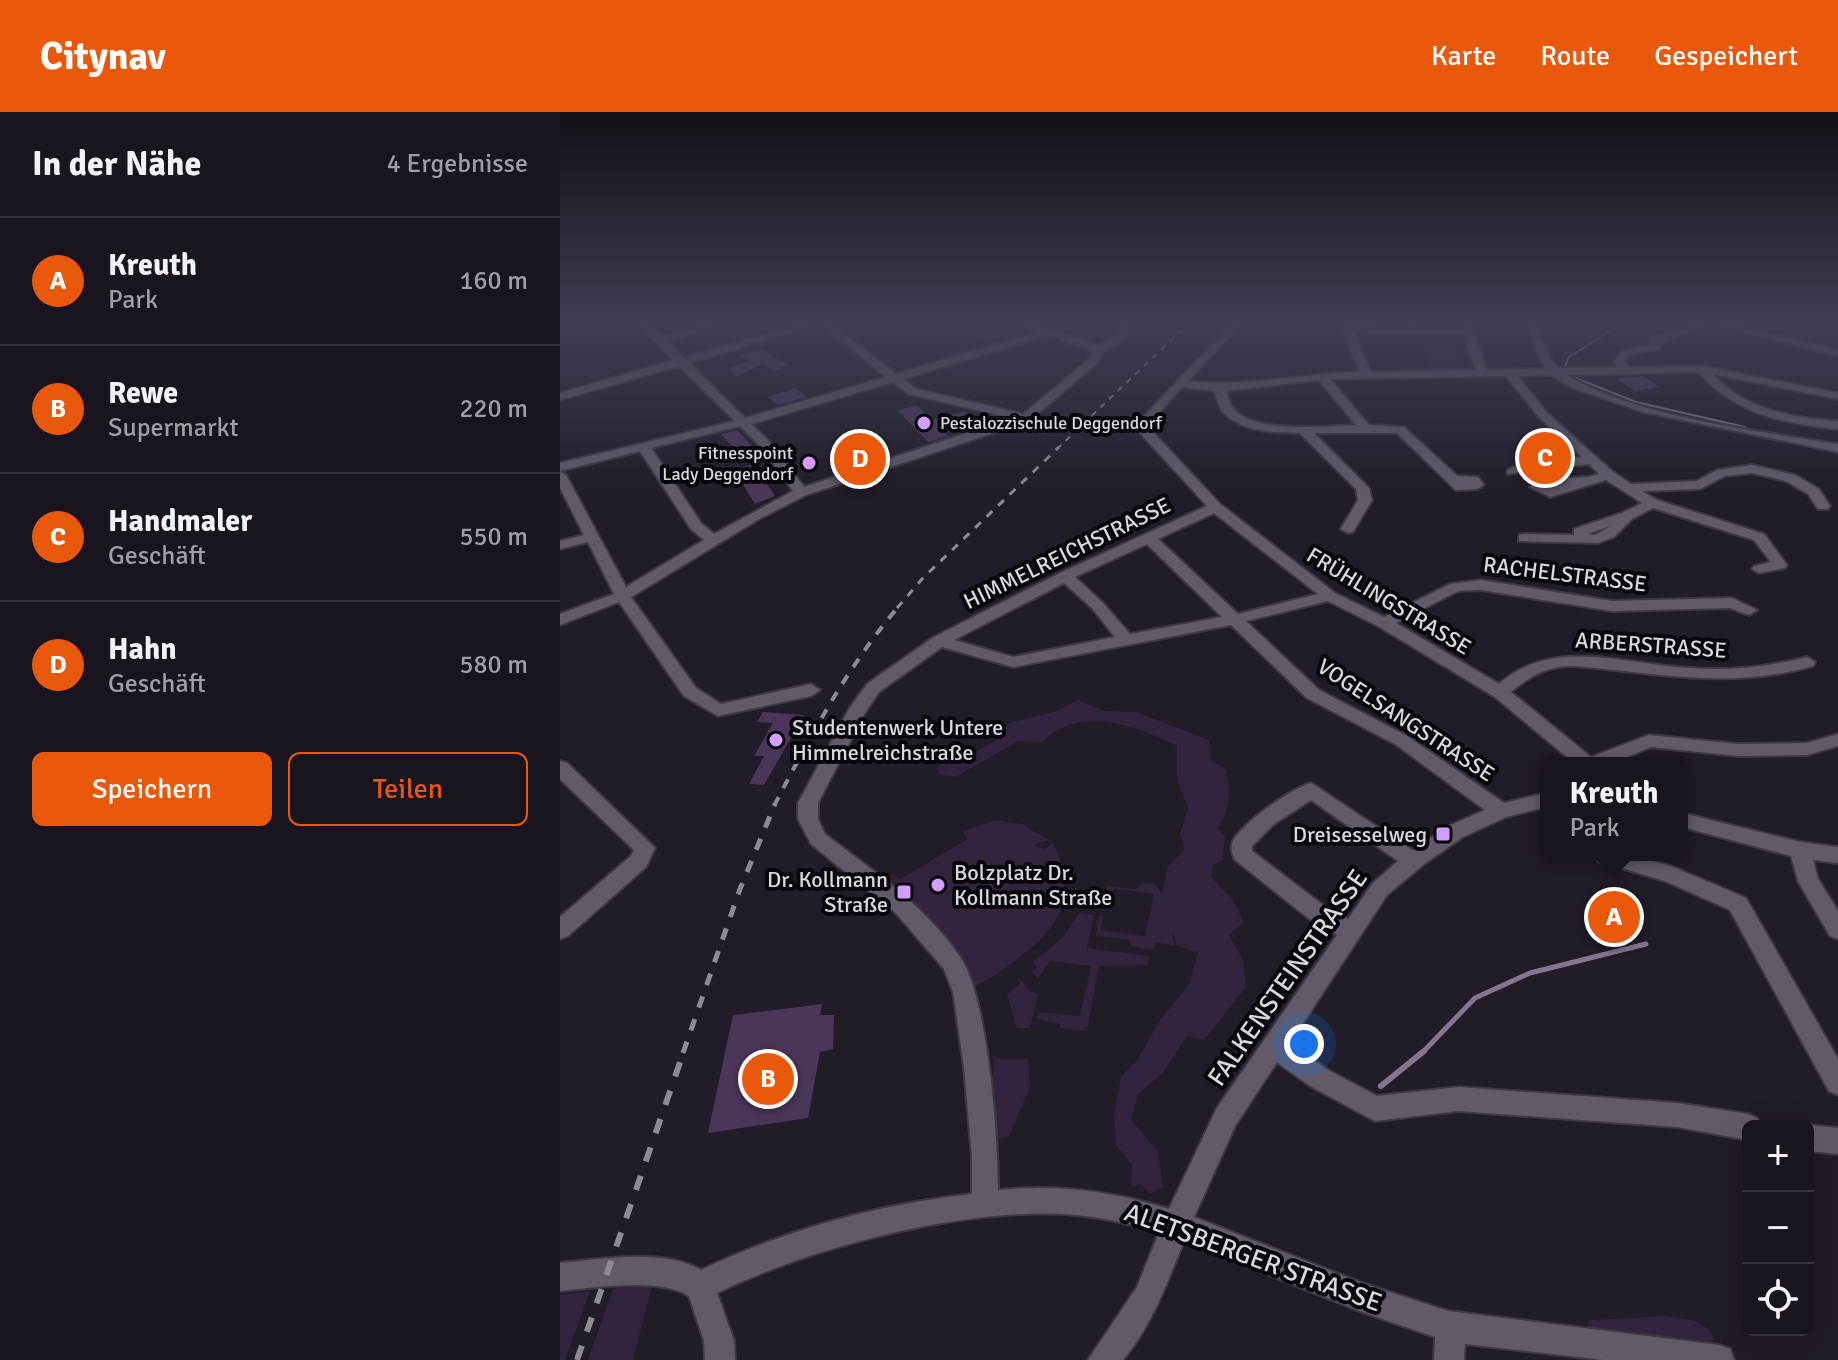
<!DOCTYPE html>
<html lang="de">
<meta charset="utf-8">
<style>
body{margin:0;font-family:Signika,sans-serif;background:#231d27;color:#f1f3f6}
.controls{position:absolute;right:24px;bottom:24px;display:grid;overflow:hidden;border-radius:12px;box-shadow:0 8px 32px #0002}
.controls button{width:72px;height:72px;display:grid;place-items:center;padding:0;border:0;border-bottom:2px solid #38333c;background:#1a141e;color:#f1f3f6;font:40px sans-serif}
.you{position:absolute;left:744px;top:932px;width:28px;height:28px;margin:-20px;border:6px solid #fff;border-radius:50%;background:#1a73e8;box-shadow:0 0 0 12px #1a73e833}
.badge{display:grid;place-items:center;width:52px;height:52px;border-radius:50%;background:#ea580c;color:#fff;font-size:26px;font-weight:700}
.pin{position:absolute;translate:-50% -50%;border:4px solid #fff;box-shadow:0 2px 8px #0006}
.popup{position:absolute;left:980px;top:645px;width:148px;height:104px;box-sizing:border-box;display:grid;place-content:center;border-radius:12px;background:#1a141e;filter:drop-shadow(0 2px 6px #0005);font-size:26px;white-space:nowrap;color:#9f9ea4}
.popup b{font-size:30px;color:#f1f3f6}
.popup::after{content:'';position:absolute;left:50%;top:100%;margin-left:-16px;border:16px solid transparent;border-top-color:#1a141e}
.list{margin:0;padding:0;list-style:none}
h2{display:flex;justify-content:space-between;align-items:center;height:104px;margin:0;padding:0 32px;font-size:34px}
h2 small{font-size:26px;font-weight:400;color:#9f9ea4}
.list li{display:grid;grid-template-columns:52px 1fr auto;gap:24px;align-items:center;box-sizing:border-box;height:128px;padding:0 32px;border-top:2px solid #38333c}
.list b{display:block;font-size:30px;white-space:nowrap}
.list p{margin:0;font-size:26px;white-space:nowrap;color:#9f9ea4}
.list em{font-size:26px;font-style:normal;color:#9f9ea4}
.actions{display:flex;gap:16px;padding:24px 32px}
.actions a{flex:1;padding:18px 0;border:2px solid #ea580c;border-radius:12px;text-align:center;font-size:28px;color:#ea580c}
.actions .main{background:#ea580c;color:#fff}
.icon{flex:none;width:44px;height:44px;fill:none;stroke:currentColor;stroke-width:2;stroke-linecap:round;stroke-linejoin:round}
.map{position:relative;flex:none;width:1278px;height:1248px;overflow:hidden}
header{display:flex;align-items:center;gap:48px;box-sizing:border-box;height:112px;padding:0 40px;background:#ea580c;color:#fff}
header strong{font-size:38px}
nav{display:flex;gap:44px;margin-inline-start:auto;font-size:28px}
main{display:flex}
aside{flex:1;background:#1a141e}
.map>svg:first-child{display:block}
.green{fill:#32243d}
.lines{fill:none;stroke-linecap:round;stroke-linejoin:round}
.stream-far2{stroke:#857591;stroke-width:2}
.stream-far1{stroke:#857591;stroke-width:5}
.stream{stroke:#857591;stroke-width:6}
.building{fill:#4a3659}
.minor-casing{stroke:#3d3842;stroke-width:4}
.minor{fill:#625a69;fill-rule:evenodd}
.rail-far4{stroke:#8f8a94;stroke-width:2;stroke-dasharray:6 6;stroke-linecap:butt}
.rail-far3{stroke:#8f8a94;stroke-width:3;stroke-dasharray:8 8;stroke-linecap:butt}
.rail-far2{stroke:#8f8a94;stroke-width:4;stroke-dasharray:10 10;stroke-linecap:butt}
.rail-far1{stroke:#8f8a94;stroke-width:5;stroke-dasharray:12 12;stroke-linecap:butt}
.rail{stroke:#8f8a94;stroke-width:6;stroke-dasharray:15 15;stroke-linecap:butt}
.poi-dot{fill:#d29dfd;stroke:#0a070c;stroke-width:3}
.labels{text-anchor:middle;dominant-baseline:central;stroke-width:8;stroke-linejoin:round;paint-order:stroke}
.far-poi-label{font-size:18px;fill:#dbd6df;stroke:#0a070c;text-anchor:start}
.street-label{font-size:22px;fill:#dbd6df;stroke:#0a070c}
.poi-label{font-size:22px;fill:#dbd6df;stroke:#0a070c;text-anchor:start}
.near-street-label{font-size:26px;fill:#dbd6df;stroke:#0a070c}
</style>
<header>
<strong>Citynav</strong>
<nav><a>Karte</a><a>Route</a><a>Gespeichert</a></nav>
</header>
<main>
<aside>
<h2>In der Nähe<small>4 Ergebnisse</small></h2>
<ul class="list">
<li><span class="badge">A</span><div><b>Kreuth</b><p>Park</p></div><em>160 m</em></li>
<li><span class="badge">B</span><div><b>Rewe</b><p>Supermarkt</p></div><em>220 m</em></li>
<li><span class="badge">C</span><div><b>Handmaler</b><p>Geschäft</p></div><em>550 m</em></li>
<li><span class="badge">D</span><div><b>Hahn</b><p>Geschäft</p></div><em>580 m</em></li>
</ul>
<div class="actions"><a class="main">Speichern</a><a>Teilen</a></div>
</aside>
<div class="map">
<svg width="1278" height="1248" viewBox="0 0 1278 1248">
<rect width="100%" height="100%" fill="#221b28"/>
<path class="green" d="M863,235H895L905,257H872Z
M518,588L544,599L576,600L649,628L651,648L666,658C671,685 671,692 658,717L665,725L663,747L653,753L651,765L672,787L684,810L669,823L683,848L686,875L644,928L627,924L602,962L578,982L571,1008L598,1039L603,1075L590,1082L581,1072L571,1075L572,1053L556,1033L554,1003L561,965L578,947L600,908L630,871L638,840L617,834L612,818L614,834L596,830L593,838L570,834V828L536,824L539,803L543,804L541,818L585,824L594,782L555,777L543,792L547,774L576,777L582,771H594L602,781L608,754L625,737L620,722L628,696L617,667V634C575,613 519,593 482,630L458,629L396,665L378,662L380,649H394L411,642L435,629L448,611L494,600Z
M435,708L462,712L489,728L473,733L484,737L493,731C518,780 502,813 462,843C443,858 434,866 411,875L393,839L396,837L357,794L326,766L333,762L340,767L408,727L402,720Z
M519,801L534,803L527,836L589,844L588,853L539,854L527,919L500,916V912L477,907L478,900L520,904L531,854L490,849L478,866L472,861L477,856L473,850L504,824Z
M457,864L471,880L478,882L470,916H457L447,882L460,872Z
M434,943L437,947H468L470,975L449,1024L439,1027L431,992Z
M93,1170L73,1248H28L53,1177Z
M30,1179L5,1248H0V1183Z
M1106,1204C1124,1206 1149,1208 1154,1228L1149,1231L1028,1215L1029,1208Z"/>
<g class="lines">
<path class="stream-far2" d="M1005,254L1009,245L1064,210
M1013,265L1076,290L1185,315
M1195,318L1248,327"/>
<path class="stream-far1" d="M862,941L915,886L970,861L1086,832"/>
<path class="stream" d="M821,974L864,939"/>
</g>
<path class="building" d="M433,210H454L446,215L457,220L424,228L410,223Z
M200,237L230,254L215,259L204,253L197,254L177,265L168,256L190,249L180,243Z
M1082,264L1100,275L1075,279L1056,267Z
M236,276L247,285L218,293L208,285Z
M357,293L372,308L405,299L414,307L380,316L388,324L368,330L337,298Z
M177,318L184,325L192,335L176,339L161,322Z
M194,352L215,384L195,392L174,358Z
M203,600L244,603L204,673L189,672L204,644H194L213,611L197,610Z
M262,892L260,903H274L273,937L260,940L248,1006L148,1021L173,903Z"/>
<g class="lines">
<g class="minor-casing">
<path id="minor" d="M76,210H86L102,225L154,210H168L108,230L123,246L247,210H269L336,262L479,220L457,210H470L539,234L557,222L562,210H572L565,226L544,240L536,252L469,309L246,383L199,407L71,485L136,576L161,592L251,572L260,578L251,584L158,604L124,584L59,490L0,513V502L54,482L28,430L0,437V429L24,423L0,376V359L6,363L66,475L144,428L131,417L80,339L0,359V351L175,309L119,254L0,288V281L114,248ZM260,212L326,265L185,306L129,251ZM489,223L534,239L528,248L463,302L356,277L343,267ZM333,270L348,282L452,306L244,375L209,329L191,312ZM180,314L201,335L233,379L154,422L141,411L91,336Z
M673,210H683L628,269C685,276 742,261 800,260L779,210H789L791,214L848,215L846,210H856L858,215L901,216L899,210H909L927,258L986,257L978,243L967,210H977L988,243L998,256L1057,255L1055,249L1061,239L1090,233L1093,226L1139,210H1164L1278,238V244L1151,212L1102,230L1099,237L1069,243L1065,249L1068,255L1142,254L1278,281V287L1153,262C1184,298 1234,306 1278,309V317C1226,312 1174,302 1139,260L1007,263C1074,305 1199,319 1278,332V340L1083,300L1013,276L992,263L958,264L987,301L1053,360L1071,372L1137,369L1157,358L1192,353L1235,363L1259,377L1270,394L1268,397H1258L1248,382L1226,369L1192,361L1165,364L1140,377L1082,379L1097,388L1204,422L1227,453L1225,456L1199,461L1192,457L1194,454L1211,450L1194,428L1093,396L1072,407L1054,425L1038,431L959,429V423L964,422L1014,423V417L1062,401L1082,391L1046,368L990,385L970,375L974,368L979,367L1028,365L1039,362L1029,352L948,362L947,359L953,355L1022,345L979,305L946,264L770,267L809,313L844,315L897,364L918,365L924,373L917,377L896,378L837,321H754L809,376L812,388L793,420L788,421L781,417L798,388L796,377L740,321C717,321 684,320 665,302C659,297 657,286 654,279L622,275L589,312L591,318L660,392L775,481L824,505L890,472L921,468L1052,489L1172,486L1197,498L1189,503L1170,496L1052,499L921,478L898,479L836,511L939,572C993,524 1066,553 1130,556C1170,559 1208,555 1247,545L1255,550L1253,554C1168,578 1099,561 1014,554C990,553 969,564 951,580L1031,645L1089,623L1178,632L1247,631L1278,622V634L1247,643L1178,644L1091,635L1053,651H1014L935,585L818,514L768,489L686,509L759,578L847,624L944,691L986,681V695L946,705L903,725L864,752L827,783L730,931L768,958L817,984L899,975L1117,991L1188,1002L1197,1006L1200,1014H1188V1028L1117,1015L899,999L815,1009L750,974L717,950L675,1014L634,1105L802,1171L888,1199L1159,1233L1170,1237L1174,1248H1043L905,1232L904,1248H874L875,1225L802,1200L624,1129C607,1171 592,1213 563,1248H528L577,1175L599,1121C569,1111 537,1104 504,1102C398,1097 252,1135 157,1181L174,1229L175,1248H145L144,1229L129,1184C98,1165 35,1176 0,1179V1151C42,1147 104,1136 141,1158C225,1118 319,1092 412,1082V1045L404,955L393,880L384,857L335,800L251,732L238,707V691L289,597L307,572L374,525L500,461L647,394L581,322L577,312ZM793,220L903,222L916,258L811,260ZM759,268L796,313C767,314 692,322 673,296C669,292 668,284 666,279ZM654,401L758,482L678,502L598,427ZM1050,414L1035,423L1028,422ZM587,432L662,505L570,522L543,491L515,465ZM504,471L533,497L555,525L453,545L394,528ZM671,513L747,586L835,632L925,698L889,714L852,738L751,671C731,677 683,710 673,729C670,736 672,741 675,748L747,805L777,823L657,996L609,1097C553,1079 498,1072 438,1078C438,1027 428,885 400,845C366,794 313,759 265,722L258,707V691L306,599L319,580L382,535L453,555ZM751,688L838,749L813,771L788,807L763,793L692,739V734L714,712Z
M0,649L7,651L95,736L86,755L8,824L0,827V805L71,744L74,738L0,667Z
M1122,701L1240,730L1278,735V751L1253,748L1258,767L1278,799V827L1270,824L1238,769L1231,744L1122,715Z
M1035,743H1073L1111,754L1186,786L1278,947V983L1269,979L1170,798L1105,769L1038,749Z
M1248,1013L1278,1016V1042L1248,1039Z"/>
</g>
<use href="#minor" class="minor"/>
<path class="rail-far4" d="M497,337L630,210"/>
<path class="rail-far3" d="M337,496L363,466L499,335"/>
<path class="rail-far2" d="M214,694C251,623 287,555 339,494"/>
<path class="rail-far1" d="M123,941L180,777L215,692"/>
<path class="rail" d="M17,1248L124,939"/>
</g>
<linearGradient id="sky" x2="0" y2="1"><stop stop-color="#130f16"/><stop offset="0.55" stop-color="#3e3f53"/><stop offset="1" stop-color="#3e3f53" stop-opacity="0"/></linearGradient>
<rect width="1278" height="384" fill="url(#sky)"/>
<g class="poi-dot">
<circle cx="364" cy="311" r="8"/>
<circle cx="249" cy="351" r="8"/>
<circle cx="216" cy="628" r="8"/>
<rect x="875" y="714" width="16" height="16" rx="4"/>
<circle cx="378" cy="773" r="8"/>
<rect x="336" y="772" width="16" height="16" rx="4"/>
</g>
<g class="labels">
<g class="far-poi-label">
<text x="380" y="311">Pestalozzischule Deggendorf</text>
<text x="233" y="341" text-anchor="end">Fitnesspoint<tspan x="233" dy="21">Lady Deggendorf</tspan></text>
</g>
<g class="street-label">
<text transform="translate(507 441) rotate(-26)">HIMMELREICHSTRASSE</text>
<text transform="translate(1005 462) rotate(7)">RACHELSTRASSE</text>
<text transform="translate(829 489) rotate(31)">FRÜHLINGSTRASSE</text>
<text transform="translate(1091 533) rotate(4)">ARBERSTRASSE</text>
<text transform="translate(846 608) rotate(33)">VOGELSANGSTRASSE</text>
</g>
<g class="poi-label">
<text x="232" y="615">Studentenwerk Untere<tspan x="232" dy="25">Himmelreichstraße</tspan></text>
<text x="867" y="722" text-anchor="end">Dreisesselweg</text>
<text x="394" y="760">Bolzplatz Dr.<tspan x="394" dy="25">Kollmann Straße</tspan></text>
<text x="328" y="767" text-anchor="end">Dr. Kollmann<tspan x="328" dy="25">Straße</tspan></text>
</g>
<g class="near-street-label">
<text transform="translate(728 866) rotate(-55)">FALKENSTEINSTRASSE</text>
<text transform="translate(693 1146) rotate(20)">ALETSBERGER STRASSE</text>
</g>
</g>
</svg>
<div class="controls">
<button>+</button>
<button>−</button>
<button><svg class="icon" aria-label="locate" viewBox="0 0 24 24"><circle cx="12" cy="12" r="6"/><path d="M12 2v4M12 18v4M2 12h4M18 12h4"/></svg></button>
</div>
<div class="you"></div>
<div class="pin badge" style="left:1054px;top:805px">A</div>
<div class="popup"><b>Kreuth</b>Park</div>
<div class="pin badge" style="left:208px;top:967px">B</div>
<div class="pin badge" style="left:985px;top:346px">C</div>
<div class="pin badge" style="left:300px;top:347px">D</div>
</div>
</main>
